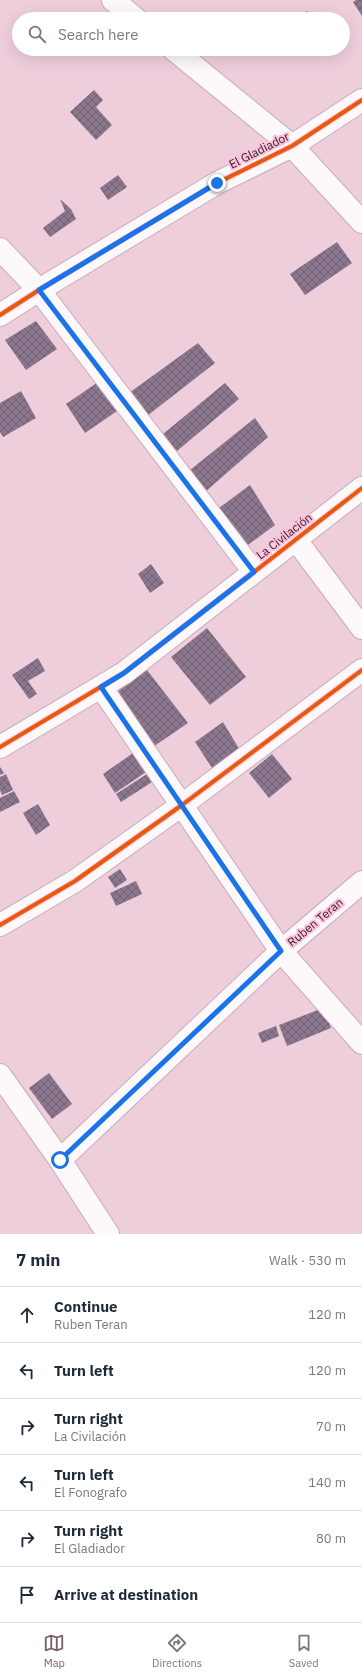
<!DOCTYPE html>
<meta charset="utf-8">
<style>
body{margin:0;font-family:"IBM Plex Sans",sans-serif;background:#f6f6f7;color:#1f2937}
.stop{position:absolute;width:12px;height:12px;margin:-9px;border:3px solid #1a73e8;border-radius:50%;background:#fff}
.stop.end{background:#1a73e8;border-color:#fff;box-shadow:0 1px 4px #0008}
.list{margin:0;padding:0;list-style:none}
h2{display:flex;justify-content:space-between;align-items:center;height:52px;margin:0;padding:0 16px;font-size:17px}
h2 small{font-size:13px;font-weight:400;color:#747a83}
.list li{display:grid;grid-template-columns:26px 1fr auto;gap:12px;align-items:center;box-sizing:border-box;height:56px;padding:0 16px;border-top:1px solid #e0e1e3}
.list b{display:block;font-size:15px;white-space:nowrap}
.list p{margin:0;font-size:13px;white-space:nowrap;color:#747a83}
.list em{font-size:13px;font-style:normal;color:#747a83}
.icon{flex:none;width:22px;height:22px;fill:none;stroke:currentColor;stroke-width:2;stroke-linecap:round;stroke-linejoin:round}
.map{position:relative;flex:none;width:362px;height:1234px;overflow:hidden}
.search{position:absolute;background:#fff;box-shadow:0 4px 16px #0002;left:12px;right:12px;top:12px;height:44px;display:flex;align-items:center;gap:10px;box-sizing:border-box;padding:0 14px;border-radius:22px;color:#747a83;font-size:15px}
.sheet{height:388px;background:#fff}
nav{display:flex;justify-content:space-around;align-items:center;box-sizing:border-box;height:56px;border-top:1px solid #e0e1e3;background:#fff;font-size:11px;color:#747a83}
nav a{display:grid;justify-items:center;gap:2px}
nav .on{color:#785e6a}
.map>svg:first-child{display:block}
.building{fill:url(#building-cross-hatch)}
.lines{fill:none;stroke-linecap:round;stroke-linejoin:round}
.minor-casing{stroke:#c7adb8;stroke-width:24}
.minor{stroke:#fdf8fa;stroke-width:22}
.cycleway-casing{stroke:#fcc1db;stroke-width:6}
.cycleway{stroke:#e8590c;stroke-width:4}
.route{stroke:#1a73e8;stroke-width:5}
.labels{text-anchor:middle;dominant-baseline:central;stroke-width:4;stroke-linejoin:round;paint-order:stroke}
.street-label{font-size:12px;fill:#38222c;stroke:#fcc1db}
</style>
<div class="map">
<svg width="362" height="1234" viewBox="0 0 362 1234">
<defs>
<pattern id="building-cross-hatch" width="8" height="8" patternUnits="userSpaceOnUse"><rect width="8" height="8" fill="#8a768d"/><path d="M0 0l8 8M0 8l8-8" fill="none" stroke="#726073"/></pattern>
</defs>
<rect width="100%" height="100%" fill="#efcedc"/>
<path class="building" d="M356,0H362V16L353,2Z
M307,11L314,19H298Z
M94,90L103,100L96,107L112,125L96,140L70,112Z
M118,175L127,187L108,200L100,188Z
M60,199L71,209L76,219L50,237L43,228L65,211Z
M337,242L352,263L305,295L290,274Z
M36,321L57,349L26,370L5,340Z
M198,343L215,363L147,416L129,393Z
M101,380L120,409L85,433L66,404Z
M225,383L239,399L177,451L163,434Z
M21,391L36,418L3,437L0,432V403Z
M255,418L268,437L205,492L190,470Z
M250,485L275,525L245,547L219,508Z
M151,564L164,583L150,593L138,574Z
M207,628L246,677L210,705L171,657Z
M38,658L45,671L28,681L37,694L29,699L12,675Z
M147,670L188,723L150,749L113,695Z
M223,722L241,752L216,774L195,742Z
M133,753L146,772L115,793L103,774Z
M272,754L292,779L269,798L249,773Z
M0,767L4,773L0,775Z
M6,774L13,790L2,795L0,790V777Z
M147,774L152,782L121,802L116,794Z
M14,791L20,802L0,812V798Z
M38,804L50,825L36,835L23,813Z
M120,869L127,880L115,888L108,877Z
M136,881L142,894L116,906L110,893Z
M323,1008L331,1028L287,1046L279,1025Z
M276,1026L279,1036L262,1043L258,1033Z
M49,1073L72,1104L52,1119L29,1088Z"/>
<g class="lines">
<g class="minor-casing">
<path id="minor" d="M113,0L136,19
M173,49L292,146L362,222
M0,249L39,290L254,572
M0,315L39,290L217,183L292,146L362,100
M296,540L362,628
M101,687L281,951L362,1043
M0,747L124,673L362,488
M0,925L75,881L182,805L362,670
M0,1075L60,1160L108,1234
M60,1160L281,951L362,882"/>
</g>
<use href="#minor" class="minor"/>
<g class="cycleway-casing">
<path id="cycleway" d="M0,315L39,290L217,183L292,146L362,100
M0,747L124,673L362,488
M0,925L75,881L182,805L362,670"/>
</g>
<use href="#cycleway" class="cycleway"/>
</g>
<g class="lines">
<path class="route" d="M60,1160L281,951L101,687L124,673L254,572L39,290L217,183"/>
</g>
<g class="labels">
<g class="street-label">
<text transform="translate(259 150) rotate(-27)">El Gladiador</text>
<text transform="translate(284 536) rotate(-38)">La Civilación</text>
<text transform="translate(315 922) rotate(-40)">Ruben Teran</text>
</g>
</g>
</svg>
<div class="stop" style="left:60px;top:1160px"></div>
<div class="stop end" style="left:217px;top:183px"></div>
<div class="search"><svg class="icon" aria-label="search" viewBox="0 0 24 24"><circle cx="10" cy="10" r="6"/><path d="M15 15l6 6"/></svg>Search here</div>
</div>
<section class="sheet">
<h2>7 min<small>Walk · 530 m</small></h2>
<ul class="list">
<li><svg class="icon" aria-label="ahead" viewBox="0 0 24 24"><path d="M12 20V5M6 11l6-6 6 6"/></svg><div><b>Continue</b><p>Ruben Teran</p></div><em>120 m</em></li>
<li><svg class="icon" aria-label="left" viewBox="0 0 24 24"><path d="M17 20v-9H6M10 6l-5 5 5 5"/></svg><div><b>Turn left</b></div><em>120 m</em></li>
<li><svg class="icon" aria-label="right" viewBox="0 0 24 24"><path d="M7 20v-9h11M14 6l5 5-5 5"/></svg><div><b>Turn right</b><p>La Civilación</p></div><em>70 m</em></li>
<li><svg class="icon" aria-label="left" viewBox="0 0 24 24"><path d="M17 20v-9H6M10 6l-5 5 5 5"/></svg><div><b>Turn left</b><p>El Fonografo</p></div><em>140 m</em></li>
<li><svg class="icon" aria-label="right" viewBox="0 0 24 24"><path d="M7 20v-9h11M14 6l5 5-5 5"/></svg><div><b>Turn right</b><p>El Gladiador</p></div><em>80 m</em></li>
<li><svg class="icon" aria-label="arrive" viewBox="0 0 24 24"><path d="M6 21V4h12l-3 4 3 4H6"/></svg><div><b>Arrive at destination</b></div></li>
</ul>
</section>
<nav>
<a class="on"><svg class="icon" aria-label="map" viewBox="0 0 24 24"><path d="M3 6l6-2 6 2 6-2v14l-6 2-6-2-6 2zM9 4v14M15 6v14"/></svg>Map</a>
<a><svg class="icon" aria-label="directions" viewBox="0 0 24 24"><path d="M12 3l9 9-9 9-9-9zM9 14v-3h6M13 9l2 2-2 2"/></svg>Directions</a>
<a><svg class="icon" aria-label="saved" viewBox="0 0 24 24"><path d="M7 4h10v16l-5-4-5 4z"/></svg>Saved</a>
</nav>
